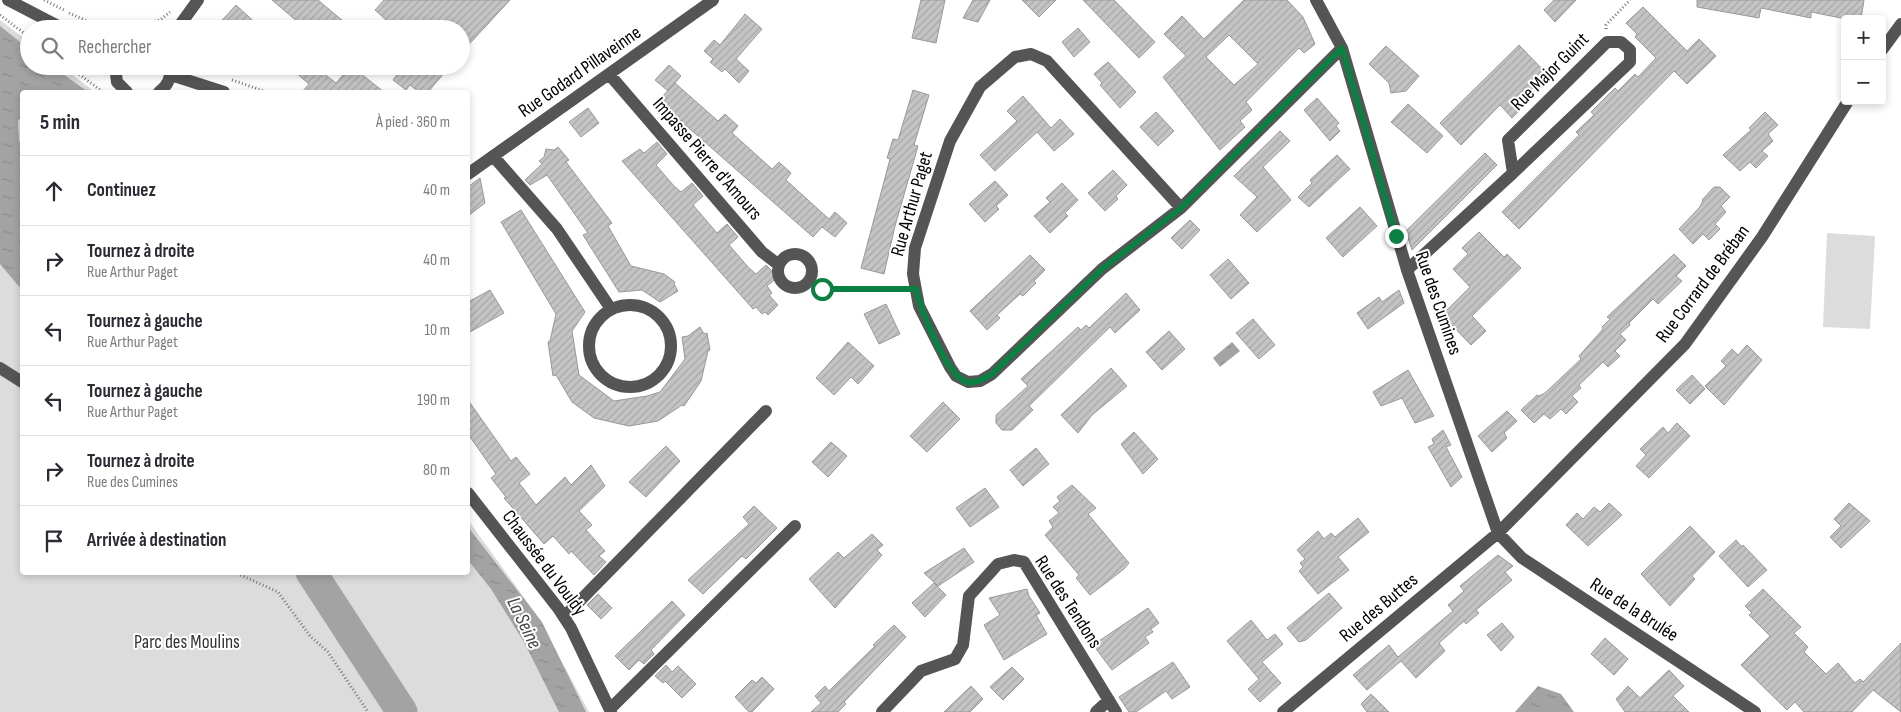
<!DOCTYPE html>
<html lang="fr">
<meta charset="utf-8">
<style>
body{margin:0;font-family:"Sofia Sans Condensed",sans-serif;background:#f2f2f3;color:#2b2b33}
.controls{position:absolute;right:15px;top:15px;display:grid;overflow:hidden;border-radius:5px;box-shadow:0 2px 8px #0003}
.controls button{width:45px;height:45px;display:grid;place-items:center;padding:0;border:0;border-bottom:1px solid #e1e1e2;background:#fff;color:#2b2b33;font:25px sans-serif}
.stop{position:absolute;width:15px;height:15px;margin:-11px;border:4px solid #0b8043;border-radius:50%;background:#fff}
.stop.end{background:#0b8043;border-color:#fff;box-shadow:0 1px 5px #0008}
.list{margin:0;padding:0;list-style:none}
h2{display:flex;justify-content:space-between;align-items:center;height:65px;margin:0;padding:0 20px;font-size:21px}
h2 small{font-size:16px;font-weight:400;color:#7c7c81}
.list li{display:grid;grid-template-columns:32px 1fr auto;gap:15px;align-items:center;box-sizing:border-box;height:70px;padding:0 20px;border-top:1px solid #e1e1e2}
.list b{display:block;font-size:19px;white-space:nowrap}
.list p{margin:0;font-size:16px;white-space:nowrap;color:#7c7c81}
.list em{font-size:16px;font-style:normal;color:#7c7c81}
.icon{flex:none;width:28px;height:28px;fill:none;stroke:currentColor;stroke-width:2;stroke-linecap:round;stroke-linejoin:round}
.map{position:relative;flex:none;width:1901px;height:712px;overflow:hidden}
.search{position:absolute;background:#fff;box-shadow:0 2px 8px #0003;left:20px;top:20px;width:450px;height:55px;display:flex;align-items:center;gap:12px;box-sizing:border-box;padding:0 18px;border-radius:28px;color:#7c7c81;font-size:19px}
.panel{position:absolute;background:#fff;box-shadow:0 2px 8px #0003;left:20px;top:90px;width:450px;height:485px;border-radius:5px}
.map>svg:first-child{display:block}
.park{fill:#dcdcdc}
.water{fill:url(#water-ripples)}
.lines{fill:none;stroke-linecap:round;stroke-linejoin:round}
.river{stroke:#a3a3a3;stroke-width:31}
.building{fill:url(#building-hatch);stroke:#999;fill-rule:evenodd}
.path{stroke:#777;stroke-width:3;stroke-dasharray:1 2.5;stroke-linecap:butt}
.minor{stroke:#555;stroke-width:12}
.route{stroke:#0b8043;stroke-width:6}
.labels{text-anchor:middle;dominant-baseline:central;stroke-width:4;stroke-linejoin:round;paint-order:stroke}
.street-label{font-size:19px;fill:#000;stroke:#fff}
.park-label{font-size:19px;fill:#333;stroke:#fff}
.water-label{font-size:20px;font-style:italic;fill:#444;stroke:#fff}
</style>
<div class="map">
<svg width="1901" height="712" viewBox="0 0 1901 712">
<defs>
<pattern id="water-ripples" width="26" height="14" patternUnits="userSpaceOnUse" patternTransform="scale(1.25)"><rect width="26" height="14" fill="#a3a3a3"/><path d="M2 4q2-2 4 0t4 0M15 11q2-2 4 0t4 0" fill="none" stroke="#8b8b8b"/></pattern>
<pattern id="building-hatch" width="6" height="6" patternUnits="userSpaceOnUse" patternTransform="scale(1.25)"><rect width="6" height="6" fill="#c4c4c4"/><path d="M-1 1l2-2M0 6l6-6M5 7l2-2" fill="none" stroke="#a7a7a7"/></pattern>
</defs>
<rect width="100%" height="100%" fill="#fff"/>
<path class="park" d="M0,20L29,42V66H61L95,92H22V572H468V520L536,614L589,712H0Z
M1827,233L1875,236L1870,329L1823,327Z"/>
<path class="water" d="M0,26L29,49V66H52L88,92H22V116L18,121L19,140L22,147V290L0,264Z
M1232,342L1240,351L1220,367L1213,358Z
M468,527L542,622L586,712H559L524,642L491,589L468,560Z
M1538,686L1561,694L1574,712H1515Z"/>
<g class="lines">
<path class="river" d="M311,572L402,712"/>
</g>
<path class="building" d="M272,0H318L343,21L337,29H306Z
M384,0H510L461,53V29H396L375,10Z
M921,0H945L936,43L912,38Z
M973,0H990L978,22L963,18Z
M1022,0H1056L1039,17Z
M1083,0H1114L1155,42L1139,58Z
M1244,0H1287L1303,17L1315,44L1304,53L1299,48L1246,102L1252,110L1240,121L1245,127L1220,150L1163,77L1186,56L1164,34L1182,16L1204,39ZM1229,35L1258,64L1234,85L1206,57Z
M1554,0H1576L1555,22L1544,10Z
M1697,0H1864L1861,19H1846L1811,12V18L1761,8L1759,18L1697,7Z
M236,5L262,29H214Z
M1643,7L1687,51L1699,39L1716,56L1687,84L1674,71L1519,229L1502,212L1579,135L1576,132L1594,115L1591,112L1615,88L1618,91L1635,74L1638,77L1656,58L1635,37L1637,34L1626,23Z
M745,14L762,29L736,59L749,71L739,83L725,69L722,72L710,62L713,59L704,51L714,40L720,45Z
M1078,28L1090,42L1074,57L1062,42Z
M1519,45L1547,74L1519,103L1523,107L1512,118L1500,105L1461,145L1440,123Z
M1386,46L1419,76L1406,91L1391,93L1389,83L1369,64Z
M1108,62L1136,92L1120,108L1100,85L1102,83L1094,74Z
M669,65L681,76L668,91L655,80Z
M288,66H314L336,83L351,66L384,92H302L309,84Z
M404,66H450L428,92H419L410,85L406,90L393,80Z
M675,83L718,121L725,114L738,126L732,133L772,169L779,162L791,173L786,180L829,219L835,212L847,223L835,237L822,227L813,237L658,101Z
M913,90L929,95L914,145L918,146L895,226L884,274L861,268L890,159L887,158L893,139L898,140Z
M1023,96L1051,128L1060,119L1074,134L1054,151L1037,132L995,171L980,155L1017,121L1007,111Z
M1317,98L1339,123L1336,126L1340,131L1330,141L1304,110Z
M1408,104L1443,136L1427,153L1391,122Z
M588,108L599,123L581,137L569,122Z
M1156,112L1174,131L1158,146L1140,127Z
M1765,112L1778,125L1768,134L1773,141L1762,151L1768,156L1756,168L1750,162L1740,171L1723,155L1751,130L1749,128Z
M1280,131L1290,141L1263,167L1291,200L1257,232L1240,215L1257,197L1234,176Z
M657,142L667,154L656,165L674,186L681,192L692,183L703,196L693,205L717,233L727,224L738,237L729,245L749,268L756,274L766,265L778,277L767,286L772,293L769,295L778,305L768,315L765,312L762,314L756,307L753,309L622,161L640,149L644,153Z
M558,147L569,160L566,162L612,223L608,226L631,266L664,274L675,282L674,284L678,291L660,302L642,290L619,292L583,235L588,233L547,175L530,185L525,180L542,164L539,161L544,157L546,149L554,150Z
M1485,153L1497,165L1412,250L1406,231Z
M1337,155L1350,169L1309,207L1298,197L1312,183L1310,180Z
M1113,170L1127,185L1116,196L1118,199L1105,211L1088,193Z
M480,178L485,203L468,216V187Z
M995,181L1008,195L996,206L999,209L985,222L969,204Z
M1062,183L1078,200L1065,213L1068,216L1050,233L1034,216L1050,202L1046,198Z
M1714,187H1720L1730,197L1721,206L1726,212L1715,224L1720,229L1709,240L1703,234L1693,244L1679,229L1699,208L1703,201L1702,200Z
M1360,207L1377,226L1343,257L1326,238Z
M521,210L585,312L572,331L579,375L614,401L647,396L660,392L685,359L682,337L688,336L700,327L704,334L707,333L710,350L708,351L701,381L684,406L682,405L658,421L629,426L594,418L572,402L556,375L553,376L548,342L550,341L556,314L501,222Z
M1190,220L1200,230L1182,249L1171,238Z
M1479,232L1504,257L1507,254L1521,268L1472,316L1486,331L1471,345L1442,315L1470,287L1453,269L1468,254L1462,248Z
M1674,254L1686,266L1676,276L1682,281L1658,304L1653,299L1629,323L1630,325L1620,334L1626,340L1615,351L1620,356L1608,367L1603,362L1579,385L1581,388L1572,396L1578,402L1566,414L1561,409L1550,419L1544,414L1534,423L1521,410L1537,395L1539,396L1545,393L1581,359L1579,356L1603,329L1602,327L1610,319L1607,317Z
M1030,255L1045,270L1034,281L1036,283L1023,296L1020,294L997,315L1000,318L987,330L970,311Z
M1228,259L1249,283L1231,299L1210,275Z
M490,290L504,313L468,333V302Z
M1399,290L1404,303L1368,329L1357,313L1379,297L1382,302Z
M1126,293L1140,310L1115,333L1110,327L1029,406L1033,410L1012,430H1002L996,423V415L1028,386L1021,379L1078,327L1081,330L1086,325L1089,328Z
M886,304L900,334L879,344L864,314Z
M1253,319L1275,345L1259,359L1236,333Z
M1169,331L1185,349L1162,370L1146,352Z
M848,342L874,366L858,384L851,377L834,395L816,378Z
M1747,345L1762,360L1724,405L1705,386L1726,366L1721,361L1732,349L1738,355Z
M1111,368L1127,386L1092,415L1078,433L1061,415Z
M1408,370L1434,416L1415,423L1402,398L1381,406L1373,392Z
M1692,375L1705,389L1690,404L1676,390Z
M468,400L511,461L516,457L530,474L519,483L536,505L565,477L571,485L591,465L605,486L579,511L592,525L586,530L605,551L599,556L606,562L594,575L571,551L569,554L553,536L544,544L504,498L506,497L491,478L496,474L468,434Z
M943,402L960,419L927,452L910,436Z
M1507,411L1517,421L1504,433L1507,438L1492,452L1478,436Z
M1677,423L1690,436L1649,478L1636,466L1646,455L1640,449L1663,427L1668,433Z
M1443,430L1451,445L1446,447L1462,477L1451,487L1428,447L1434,444L1432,439Z
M1134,432L1158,459L1143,474L1121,444Z
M831,442L847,456L828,477L812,462Z
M666,446L680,461L646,497L629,482Z
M1036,448L1049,464L1023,486L1010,470Z
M1072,485L1096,508L1088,514L1129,563L1124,569L1090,595L1076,578L1079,575L1045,535L1053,527L1049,521L1059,513L1053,507L1060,501L1057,497Z
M985,488L999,507L970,527L956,508Z
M1609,503L1622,515L1588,546L1566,525L1577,513L1583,519L1594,507L1600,512Z
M1849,503L1870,521L1841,548L1830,537L1841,526L1834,519Z
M754,506L777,528L746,559L742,556L703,594L688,580L749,524L743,517Z
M1358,518L1369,532L1338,557L1349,570L1318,594L1299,571L1303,567L1300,563L1305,559L1297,550L1318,531L1324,539L1331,533L1335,537Z
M1690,526L1715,552L1692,576L1695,579L1670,606L1641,574Z
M872,534L883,545L877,550L882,555L835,608L809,579L838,552L844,558Z
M1736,540L1742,547L1743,545L1767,570L1748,587L1719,556Z
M964,548L974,562L938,586L924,573Z
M1498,555L1513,566L1505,572L1512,580L1476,610L1479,613L1466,624L1464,621L1439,643L1445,651L1416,678L1401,661L1367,690L1353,675L1389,645L1398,657L1429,631L1453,611L1448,605L1464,591L1460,586Z
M934,583L946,595L925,617L912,603Z
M1027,589L1029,596L1040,613L1036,615L1047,634L1004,660L984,625L1000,615L989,598Z
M1763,589L1801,627L1794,633L1808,647L1804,652L1826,674L1838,663L1855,683L1860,679L1863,682L1901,643V712L1873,690L1852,712H1804L1795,702L1787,710L1741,665L1770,636L1749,615L1752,613L1745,606Z
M1329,593L1342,608L1306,640L1299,642L1287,628Z
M598,594L612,608L601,619L587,605Z
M672,601L685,615L651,650L654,654L644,664L639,660L629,670L615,656Z
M1148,608L1159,623L1151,629L1153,632L1145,637L1149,643L1112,670L1093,645Z
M1251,620L1267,640L1275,634L1283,644L1262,662L1281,683L1260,702L1248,689L1259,679L1227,641Z
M1502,623L1514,637L1501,651L1487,635Z
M894,625L906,637L844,702L846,704L838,712H811L821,703L815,696L825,686L829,691L875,646L873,645Z
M1605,638L1628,659L1614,675L1591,654Z
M1173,662L1190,687L1172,699L1166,691L1136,712H1129L1119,697Z
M666,665L672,672L678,666L696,684L682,698L665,681L663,683L655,676Z
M1012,667L1024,679L1003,700L990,687Z
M1669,670L1684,686L1673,696L1689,712H1625L1616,699L1628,686L1640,698Z
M762,677L774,689L752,712H749L735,697L752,680L756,683Z
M971,686L983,699L970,712H944Z
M1371,694L1389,712H1367L1361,704Z"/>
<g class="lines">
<path class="path" d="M44,0L64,10
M69,13L105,29
M0,15L29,37
M117,29L160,20L170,12
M1606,29V25L1630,0
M68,66L103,92
M232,80L267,92
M808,282L822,289H901
M234,572L278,592L310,636L328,652L368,712"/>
<path class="minor" d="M8,0L64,29
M1316,0L1342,48L1407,270L1498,533L1522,558L1755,712
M177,29L198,0
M1882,50L1901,24
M115,66L117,82L127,92
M609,74L762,252L779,265
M171,75L224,92
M159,92C168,86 171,78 171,67
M493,156L557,229L611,309
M468,174L713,0
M1181,208L1047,61L1031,54L1015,57L980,87L950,141L915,248L913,274L919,306L950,367L956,376L968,382L980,381L992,374L1102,269L1181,208L1342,48
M778 271a17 17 0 1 1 34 0a17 17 0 1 1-34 0Z
M1407,270L1513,173L1508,140L1607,42H1621L1630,50V62L1513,173
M589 346a41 41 0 1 1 82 0a41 41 0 1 1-82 0Z
M0,368L22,382
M468,493L558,608L571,628L611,712
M564,617L766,411
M610,709L795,526
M882,712L921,671L955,659L963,645L969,596L998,564L1014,560L1024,562L1116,712
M1096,712L1109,700
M1283,712L1498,533L1685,344L1762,237L1848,101"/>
</g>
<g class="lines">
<path class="route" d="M822,289H916C920,309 947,377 967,382C976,384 985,378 992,374L1102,269L1181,208L1342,48L1396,236"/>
</g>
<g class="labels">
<g class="street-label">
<text transform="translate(580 72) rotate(-35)">Rue Godard Pillaveinne</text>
<text transform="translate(1550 72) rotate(-45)">Rue Major Guint</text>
<text transform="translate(707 159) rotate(49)">Impasse Pierre d'Amours</text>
<text transform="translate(912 204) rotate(-74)">Rue Arthur Paget</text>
<text transform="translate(1703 284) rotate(-53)">Rue Corrard de Bréban</text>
<text transform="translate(1438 303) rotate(71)">Rue des Cumines</text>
<text transform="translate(544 563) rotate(53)">Chaussée du Vouldy</text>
<text transform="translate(1068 602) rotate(57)">Rue des Tendons</text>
<text transform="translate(1379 608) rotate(-40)">Rue des Buttes</text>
<text transform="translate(1634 610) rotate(33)">Rue de la Brulée</text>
</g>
<g class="park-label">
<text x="187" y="642">Parc des Moulins</text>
</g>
<g class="water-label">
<text transform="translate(524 623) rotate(64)">La Seine</text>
</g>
</g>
</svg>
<div class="controls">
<button>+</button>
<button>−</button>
</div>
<div class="stop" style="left:822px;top:289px"></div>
<div class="stop end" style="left:1396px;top:236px"></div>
<div class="search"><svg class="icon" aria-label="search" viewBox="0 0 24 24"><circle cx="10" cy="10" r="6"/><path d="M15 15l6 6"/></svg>Rechercher</div>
<section class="panel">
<h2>5 min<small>À pied · 360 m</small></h2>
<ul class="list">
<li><svg class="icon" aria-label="ahead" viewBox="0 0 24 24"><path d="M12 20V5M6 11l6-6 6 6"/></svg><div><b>Continuez</b></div><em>40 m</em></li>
<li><svg class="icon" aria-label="right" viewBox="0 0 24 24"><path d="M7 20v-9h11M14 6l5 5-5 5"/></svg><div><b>Tournez à droite</b><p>Rue Arthur Paget</p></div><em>40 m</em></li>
<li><svg class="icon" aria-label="left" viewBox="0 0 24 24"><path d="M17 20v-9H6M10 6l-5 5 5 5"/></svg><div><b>Tournez à gauche</b><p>Rue Arthur Paget</p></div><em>10 m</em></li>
<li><svg class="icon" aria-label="left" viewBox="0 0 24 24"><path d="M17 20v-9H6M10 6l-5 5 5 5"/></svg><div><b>Tournez à gauche</b><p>Rue Arthur Paget</p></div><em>190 m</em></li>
<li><svg class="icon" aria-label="right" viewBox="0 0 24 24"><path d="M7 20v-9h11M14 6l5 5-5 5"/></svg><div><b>Tournez à droite</b><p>Rue des Cumines</p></div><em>80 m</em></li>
<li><svg class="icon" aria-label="arrive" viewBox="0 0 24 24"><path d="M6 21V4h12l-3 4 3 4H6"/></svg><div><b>Arrivée à destination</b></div></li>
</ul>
</section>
</div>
